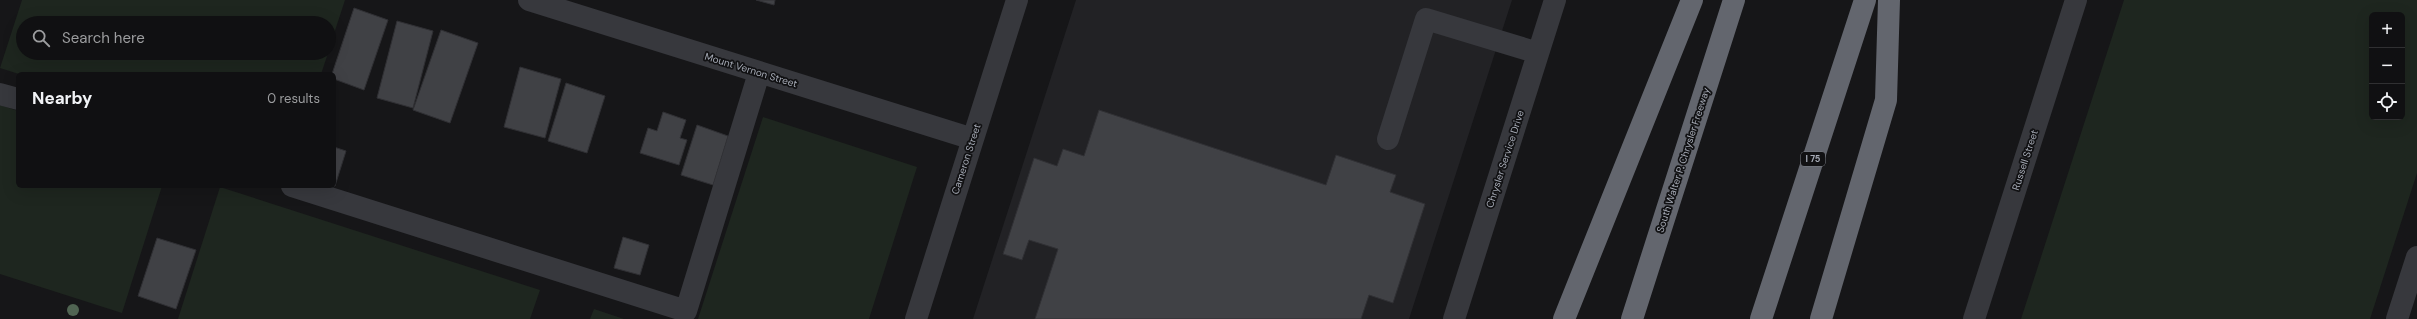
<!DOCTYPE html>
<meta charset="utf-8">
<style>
body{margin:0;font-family:"DM Sans",sans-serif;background:#19191b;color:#f1f3f6}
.controls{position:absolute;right:12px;top:12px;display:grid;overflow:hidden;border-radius:6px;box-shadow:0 4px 16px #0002}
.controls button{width:36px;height:36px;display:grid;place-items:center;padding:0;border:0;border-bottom:1px solid #303032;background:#101012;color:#f1f3f6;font:20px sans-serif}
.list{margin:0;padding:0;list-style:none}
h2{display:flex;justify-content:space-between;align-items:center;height:52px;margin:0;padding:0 16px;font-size:17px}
h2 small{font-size:13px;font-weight:400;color:#9c9d9f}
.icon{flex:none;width:22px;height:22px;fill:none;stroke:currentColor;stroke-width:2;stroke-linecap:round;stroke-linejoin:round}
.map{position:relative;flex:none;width:2417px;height:319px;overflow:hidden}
.search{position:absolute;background:#101012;box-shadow:0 4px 16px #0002;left:16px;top:16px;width:320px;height:44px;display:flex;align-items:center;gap:10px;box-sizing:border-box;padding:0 14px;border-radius:22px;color:#9c9d9f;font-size:15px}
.panel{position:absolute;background:#101012;box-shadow:0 4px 16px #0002;left:16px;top:72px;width:320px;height:116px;border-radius:6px}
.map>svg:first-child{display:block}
.built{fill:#222225}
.green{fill:#1e261f;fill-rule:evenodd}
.building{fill:#404145;stroke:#303034}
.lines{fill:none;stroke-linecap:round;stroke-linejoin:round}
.minor{stroke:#37383d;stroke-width:22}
.highway{stroke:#63666e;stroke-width:22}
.tree{fill:#506452}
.labels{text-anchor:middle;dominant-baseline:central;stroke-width:3.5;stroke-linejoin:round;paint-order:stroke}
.shield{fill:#111113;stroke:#7b7e86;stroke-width:1}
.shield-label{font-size:9px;font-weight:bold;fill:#a8adb8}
.street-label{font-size:10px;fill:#a8adb8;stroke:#111113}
</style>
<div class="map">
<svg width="2417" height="319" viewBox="0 0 2417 319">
<rect width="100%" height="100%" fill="#161618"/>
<path class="built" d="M1076,0H1512L1409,319H973Z"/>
<path class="green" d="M22,0H345L329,49V23H23V53H328L321,74H19L0,68Z
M2124,0H2417V173L2370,319H2021ZM2372,15H2402V117H2372Z
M0,105L18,111V186H162L122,313L0,274Z
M763,117L917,167L869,319H698Z
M220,187L540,290L530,319H178Z
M594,309L624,319H590Z"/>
<path class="building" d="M756,0H775L774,5Z
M354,8L388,20L364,90L334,79V74H332Z
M397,21L433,31L413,108L377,98Z
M441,30L478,43L450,123L413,110Z
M520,67L561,79L545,138L504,127Z
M566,83L605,96L587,153L548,141Z
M1099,110L1326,185L1336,155L1396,175L1390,192L1425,204L1393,303L1369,295L1361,319H1035L1058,249L1029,240L1022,260L1003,254L1034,158L1057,166L1063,149L1084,156Z
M663,112L686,120L680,138L687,140L679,165L640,153L648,128L657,131Z
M697,125L728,136L713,185L681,175Z
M334,147L346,151L335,186H334Z
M623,237L649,245L640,275L614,268Z
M157,238L196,250L176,309L138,296Z"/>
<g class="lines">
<path class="minor" d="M529,0L973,139
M0,94L18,99
M1388,139L1426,19L1538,53
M292,186L686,311L759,73
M916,319L1017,0
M1454,319L1555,0
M1974,319L2076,0
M2397,319L2417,257"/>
<path class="highway" d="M1564,319L1692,0
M1632,319L1734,0
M1761,319L1865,0
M1821,319L1886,100L1889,0"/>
</g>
<circle class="tree" cx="73" cy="310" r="6"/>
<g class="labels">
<rect class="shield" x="1801" y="152" width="24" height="14" rx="3"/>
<g class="shield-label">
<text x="1813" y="159">I 75</text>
</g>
<g class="street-label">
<text transform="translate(751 70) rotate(17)">Mount Vernon Street</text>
<text transform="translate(966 159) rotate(-72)">Cameron Street</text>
<text transform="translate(1505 159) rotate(-72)">Chrysler Service Drive</text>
<text transform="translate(1683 160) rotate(-72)">South Walter P. Chrysler Freeway</text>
<text transform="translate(2025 160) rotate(-72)">Russell Street</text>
</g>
</g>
</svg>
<div class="controls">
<button>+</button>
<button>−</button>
<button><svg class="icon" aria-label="locate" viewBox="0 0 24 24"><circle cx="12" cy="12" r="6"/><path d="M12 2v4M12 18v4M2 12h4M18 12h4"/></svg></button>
</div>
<div class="search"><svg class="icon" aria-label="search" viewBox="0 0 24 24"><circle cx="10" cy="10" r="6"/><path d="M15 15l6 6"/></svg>Search here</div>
<section class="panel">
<h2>Nearby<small>0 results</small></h2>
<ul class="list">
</ul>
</section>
</div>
